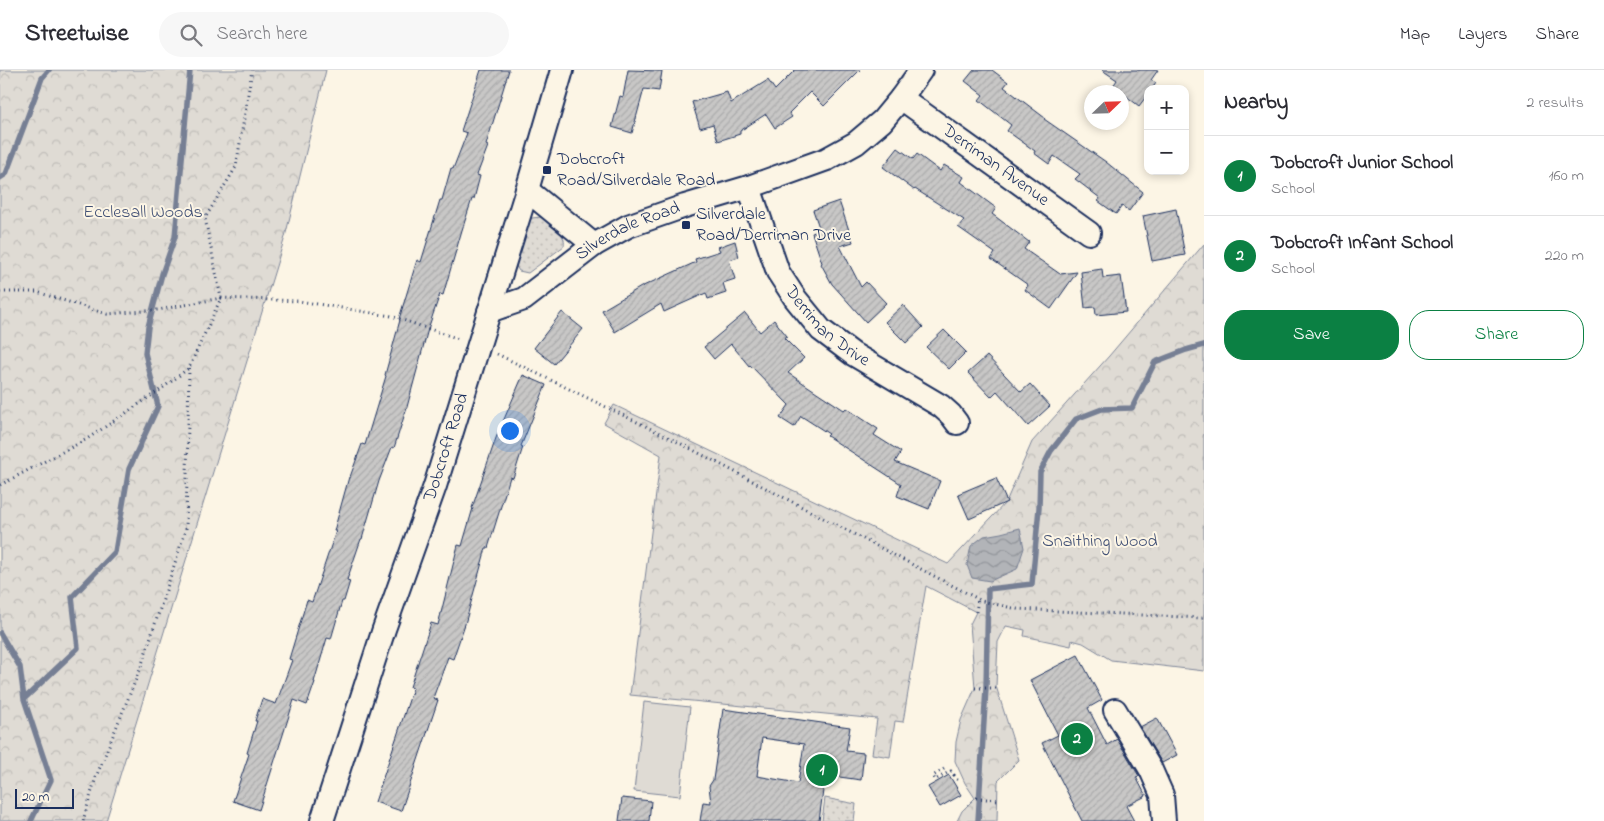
<!DOCTYPE html>
<meta charset="utf-8">
<style>
body{margin:0;font-family:"Indie Flower",sans-serif;background:#f7f7f7;color:#2b2b33}
.controls{position:absolute;right:15px;top:15px;display:grid;overflow:hidden;border-radius:10px;box-shadow:0 2px 8px #0003}
.controls button{width:45px;height:45px;display:grid;place-items:center;padding:0;border:0;border-bottom:1px solid #e1e1e2;background:#fff;color:#2b2b33;font:25px sans-serif}
.compass{position:absolute;left:1084px;top:15px;width:45px;height:45px;border-radius:50%;background:#fff;box-shadow:0 2px 8px #0003;rotate:67deg}
.scale{position:absolute;left:15px;bottom:12px;width:59px;box-sizing:border-box;padding-left:5px;border:2px solid #1b2f5e;border-top:0;font-size:14px;line-height:18px;white-space:nowrap;color:#1b2f5e;-webkit-text-stroke:4px #fcf5e5;paint-order:stroke}
.you{position:absolute;left:509px;top:360px;width:18px;height:18px;margin:-12px;border:4px solid #fff;border-radius:50%;background:#1a73e8;box-shadow:0 0 0 8px #1a73e833}
.badge{display:grid;place-items:center;width:32px;height:32px;border-radius:50%;background:#0b8043;color:#fff;font-size:16px;font-weight:700}
.pin{position:absolute;translate:-50% -50%;border:2px solid #fff;box-shadow:0 1px 5px #0006}
.list{margin:0;padding:0;list-style:none}
h2{display:flex;justify-content:space-between;align-items:center;height:65px;margin:0;padding:0 20px;font-size:21px}
h2 small{font-size:16px;font-weight:400;color:#7c7c81}
.list li{display:grid;grid-template-columns:32px 1fr auto;gap:15px;align-items:center;box-sizing:border-box;height:80px;padding:0 20px;border-top:1px solid #e1e1e2}
.list b{display:block;font-size:19px;white-space:nowrap}
.list p{margin:0;font-size:16px;white-space:nowrap;color:#7c7c81}
.list em{font-size:16px;font-style:normal;color:#7c7c81}
.actions{display:flex;gap:10px;padding:15px 20px}
.actions a{flex:1;padding:11px 0;border:1px solid #0b8043;border-radius:20px;text-align:center;font-size:18px;color:#0b8043}
.actions .main{background:#0b8043;color:#fff}
.icon{flex:none;width:28px;height:28px;fill:none;stroke:currentColor;stroke-width:2;stroke-linecap:round;stroke-linejoin:round}
.map{position:relative;flex:none;width:1204px;height:751px;overflow:hidden}
header{display:flex;align-items:center;gap:30px;box-sizing:border-box;height:70px;padding:0 25px;background:#fff;border-bottom:1px solid #e1e1e2}
header strong{font-size:24px}
nav{display:flex;gap:28px;margin-inline-start:auto;font-size:18px}
.search{width:350px;height:45px;background:#f7f7f7;display:flex;align-items:center;gap:12px;box-sizing:border-box;padding:0 18px;border-radius:28px;color:#7c7c81;font-size:19px}
main{display:flex}
aside{flex:1;background:#fff}
.map>svg:first-child{display:block}
.grass{fill:url(#grass-dots);stroke:#7d8599}
.forest{fill:url(#forest-crowns);stroke:#7d8599}
.garden{fill:#dfdbd4;stroke:#7d8599}
.water{fill:url(#water-waves);stroke:#767f94}
.lines{fill:none;stroke-linecap:round;stroke-linejoin:round}
.stream{stroke:#767f94;stroke-width:5.5}
.building{fill:url(#building-hatch);stroke:#1b2f5e;fill-rule:evenodd}
.minor-casing{stroke:#1b2f5e;stroke-width:26}
.path{stroke:#1b2f5e;stroke-width:3;stroke-dasharray:1 4;stroke-linecap:butt}
.minor{stroke:#fcf5e5;stroke-width:22}
.poi-dot{fill:#1b2f5e;stroke:#fcf5e5;stroke-width:2}
.labels{text-anchor:middle;dominant-baseline:central;stroke-width:4;stroke-linejoin:round;paint-order:stroke}
.poi-label{font-size:18px;fill:#1b2f5e;stroke:#fcf5e5;text-anchor:start}
.street-label{font-size:18px;fill:#1b2f5e;stroke:#fcf5e5}
.park-label{font-size:18px;fill:#425176;stroke:#fcf5e5}
</style>
<header>
<strong>Streetwise</strong>
<div class="search"><svg class="icon" aria-label="search" viewBox="0 0 24 24"><circle cx="10" cy="10" r="6"/><path d="M15 15l6 6"/></svg>Search here</div>
<nav><a>Map</a><a>Layers</a><a>Share</a></nav>
</header>
<main>
<div class="map">
<svg width="1204" height="751" viewBox="0 0 1204 751">
<defs>
<pattern id="grass-dots" width="8" height="8" patternUnits="userSpaceOnUse" patternTransform="scale(1.25)"><rect width="8" height="8" fill="#dfdbd4"/><path d="M2 2h.1M6 6h.1" fill="none" stroke="#bfbcb8" stroke-width="1.8" stroke-linecap="round"/></pattern>
<pattern id="forest-crowns" width="20" height="18" patternUnits="userSpaceOnUse" patternTransform="scale(1.25)"><rect width="20" height="18" fill="#dfdbd4"/><path d="M2 6a3 3 0 1 1 6 0M12 15a3 3 0 1 1 6 0" fill="none" stroke="#bfbcb8"/></pattern>
<pattern id="water-waves" width="16" height="10" patternUnits="userSpaceOnUse" patternTransform="scale(1.25)"><rect width="16" height="10" fill="#b2b4b8"/><path d="M0 5q4-4 8 0t8 0" fill="none" stroke="#909399"/></pattern>
<pattern id="building-hatch" width="6" height="6" patternUnits="userSpaceOnUse" patternTransform="scale(1.25)"><rect width="6" height="6" fill="#c8c7c6"/><path d="M-1 1l2-2M0 6l6-6M5 7l2-2" fill="none" stroke="#ababac"/></pattern>
</defs>
<rect width="100%" height="100%" fill="#fcf5e5"/>
<filter id="ink" filterUnits="userSpaceOnUse"><feTurbulence type="fractalNoise" baseFrequency=".02" numOctaves="2"/><feDisplacementMap in="SourceGraphic" scale="10" xChannelSelector="R" yChannelSelector="G"/><feConvolveMatrix kernelMatrix="1 2 1 2 8 2 1 2 1" color-interpolation-filters="sRGB"/></filter>
<g filter="url(#ink)">
<path class="grass" d="M541,147C550,154 567,163 564,176L528,203L519,201L515,195L523,159L532,148Z
M825,728L856,734L854,751H822Z"/>
<path class="forest" d="M0,0H326L285,167L106,751H0Z
M1204,174V601L1111,590L1083,573L1072,570L1071,576L1024,566L1025,560L1006,556L998,572L996,616L1019,690L998,711L997,751H957L962,741L975,728L965,713L955,691L956,672L961,650L975,618L970,554L976,542L926,516L903,652L895,651L890,687L872,684L877,649L630,625L661,385L604,353L614,335L948,494L1006,432L1032,372L1109,286Z"/>
<path class="garden" d="M644,632L690,637L680,726L634,721Z"/>
<path class="water" d="M1020,458L1024,478L1017,499L990,511L972,508L967,495L971,476L984,466L1001,463Z"/>
<g class="lines">
<path class="stream" d="M0,108L6,104L42,8L49,0
M0,563L20,597L24,629
M31,751L51,710L24,629L78,578L72,527L115,482L129,399L158,336L145,283L148,257L162,204L175,167L190,0
M978,751L986,618L988,519L1032,514L1039,438L1040,402L1051,381L1076,349L1102,339L1132,338L1155,292L1186,280L1204,275"/>
</g>
<path class="building" d="M481,0H509L486,75L488,76L477,105L480,106L474,129H472L462,160L443,225L440,224L428,259L407,337L394,378L392,377L379,411L362,469H361L347,510L350,511L344,531H342L331,569L327,568L314,612H315L307,635L294,630L259,740L233,731L249,684L247,683L257,651H255L262,629L276,634L292,590L289,589L307,530L312,532L336,461H334L349,407H350L362,374L365,375L386,306L385,305L400,250L399,249L417,190L421,192L440,130H442L451,98L453,99L467,63L461,61Z
M628,0L662,1L659,21L644,19L632,63L612,57L620,26L623,27Z
M795,0H860L824,36L810,22L789,43L792,47L775,58L766,44L740,61V64L718,71L713,54L700,58L692,32L727,22L731,33L768,10L775,20Z
M974,0H992L1008,12L1004,17L1045,48L1044,49L1106,92L1143,122L1129,141L1122,136L1116,144L1098,131L1100,128L1075,109L1080,104L1054,86L1049,94L1034,83L1035,81L1007,61L1011,55L979,30L983,25L965,11Z
M1102,0H1158L1151,10L1156,13L1152,19H1148V24L1139,36L1113,16L1117,10Z
M898,78L913,89L917,84L940,101L944,95L964,107L961,112L996,138L992,144L1029,172L1024,179L1060,204L1077,202L1051,239L1025,220L1028,215L991,189L995,183L958,157L964,150L915,119L914,120L883,97Z
M839,131L853,172L840,176L861,217L866,212L886,233L866,252L832,214L821,194L822,193L812,163L820,160L813,140Z
M1176,139L1185,185L1152,191L1143,146Z
M735,171L739,187L729,190L735,209L723,213L726,223L708,229L706,223L664,242L661,234L615,262L602,240L641,217L696,192L695,189L720,181L718,177Z
M1102,199L1103,208L1121,206L1126,242L1096,245L1095,237L1085,238L1081,202Z
M903,235L923,257L906,273L885,252Z
M562,242L583,259L554,294L534,278Z
M745,243L760,262L774,250L787,266L784,268L804,288L788,303L844,340L846,338L878,359L874,365L901,382L895,392L940,411L929,439L897,426L901,414L827,366L829,364L801,346L794,357L780,348L789,335L750,295L749,296L731,274L714,289L704,277Z
M944,260L966,282L949,299L926,277Z
M987,286L1021,322L1030,314L1050,336L1028,356L997,321L991,327L968,303Z
M523,305L546,315L521,376L523,377L513,408L510,407L488,478H486L465,554L453,589L448,587L433,628L438,630L401,741L375,732L413,618L410,617L431,553L438,555L458,475L462,476L473,438H472L496,368Z
M996,408L1007,432L969,449L958,424Z
M1078,585L1102,630L1088,638L1107,675L1117,669L1139,706L1136,707L1146,726L1126,736L1134,751H1082L1042,673L1058,665L1030,610Z
M723,639L850,657L846,681L864,683L861,710L825,705L819,751H700L703,732L711,733L709,716L713,710ZM762,668L804,674L798,713L757,706Z
M1157,648L1177,685L1162,693L1140,657Z
M949,705L961,725L940,737L928,717Z
M622,728L651,731L649,751H619Z"/>
<g class="lines">
<g class="minor-casing">
<g id="minor">
<path id="s1" d="M901,28L1089,163"/>
<path id="s2" d="M749,117L778,202L795,228L821,260L853,284L941,336L951,345L957,353"/>
<path d="M527,120L594,175"/>
<path id="s3" d="M489,241L524,229L594,175L628,156L685,136L749,117L827,89L856,73L882,51L901,28L921,0"/>
<path d="M1115,640L1151,700L1162,725L1164,751"/>
<path id="s4" d="M322,751L384,559L435,416L527,120L562,0"/>
</g>
</g>
<path class="path" d="M0,222H37L107,244L158,240L221,228L205,148L236,97L252,0
M497,284L670,368L982,531L1017,539L1204,548
M0,415L87,369L160,320L189,298L221,228L299,231L391,246L459,269
M976,542L978,529
M975,618H1000
M944,699L933,706L935,710L951,701L954,705L950,707
M954,705L958,711
M976,728L998,730
M83,751L96,707L141,597L186,459L189,298"/>
<use href="#minor" class="minor"/>
</g>
</g>
<g class="poi-dot">
<rect x="542" y="95" width="10" height="10" rx="2.5"/>
<rect x="681" y="150" width="10" height="10" rx="2.5"/>
</g>
<g class="labels">
<g class="poi-label">
<text x="557" y="90">Dobcroft<tspan x="557" dy="21">Road/Silverdale Road</tspan></text>
<text x="696" y="145">Silverdale<tspan x="696" dy="21">Road/Derriman Drive</tspan></text>
</g>
<g class="street-label">
<text stroke="none"><textPath href="#s1" startOffset="116">Derriman Avenue</textPath></text>
<text stroke="none"><textPath href="#s3" startOffset="162">Silverdale Road</textPath></text>
<text stroke="none"><textPath href="#s2" startOffset="164">Derriman Drive</textPath></text>
<text stroke="none"><textPath href="#s4" startOffset="394">Dobcroft Road</textPath></text>
</g>
<g class="park-label">
<text x="143" y="143">Ecclesall Woods</text>
<text x="1100" y="472">Snaithing Wood</text>
</g>
</g>
</svg>
<div class="controls">
<button>+</button>
<button>−</button>
</div>
<svg class="compass" viewBox="-18 -18 36 36"><path d="M0-13l5 13h-10z" fill="#e53935"/><path d="M0 13l5-13h-10z" fill="#7c7c81"/></svg>
<div class="scale">20 m</div>
<div class="you"></div>
<div class="pin badge" style="left:822px;top:700px">1</div>
<div class="pin badge" style="left:1077px;top:669px">2</div>
</div>
<aside>
<h2>Nearby<small>2 results</small></h2>
<ul class="list">
<li><span class="badge">1</span><div><b>Dobcroft Junior School</b><p>School</p></div><em>160 m</em></li>
<li><span class="badge">2</span><div><b>Dobcroft Infant School</b><p>School</p></div><em>220 m</em></li>
</ul>
<div class="actions"><a class="main">Save</a><a>Share</a></div>
</aside>
</main>
